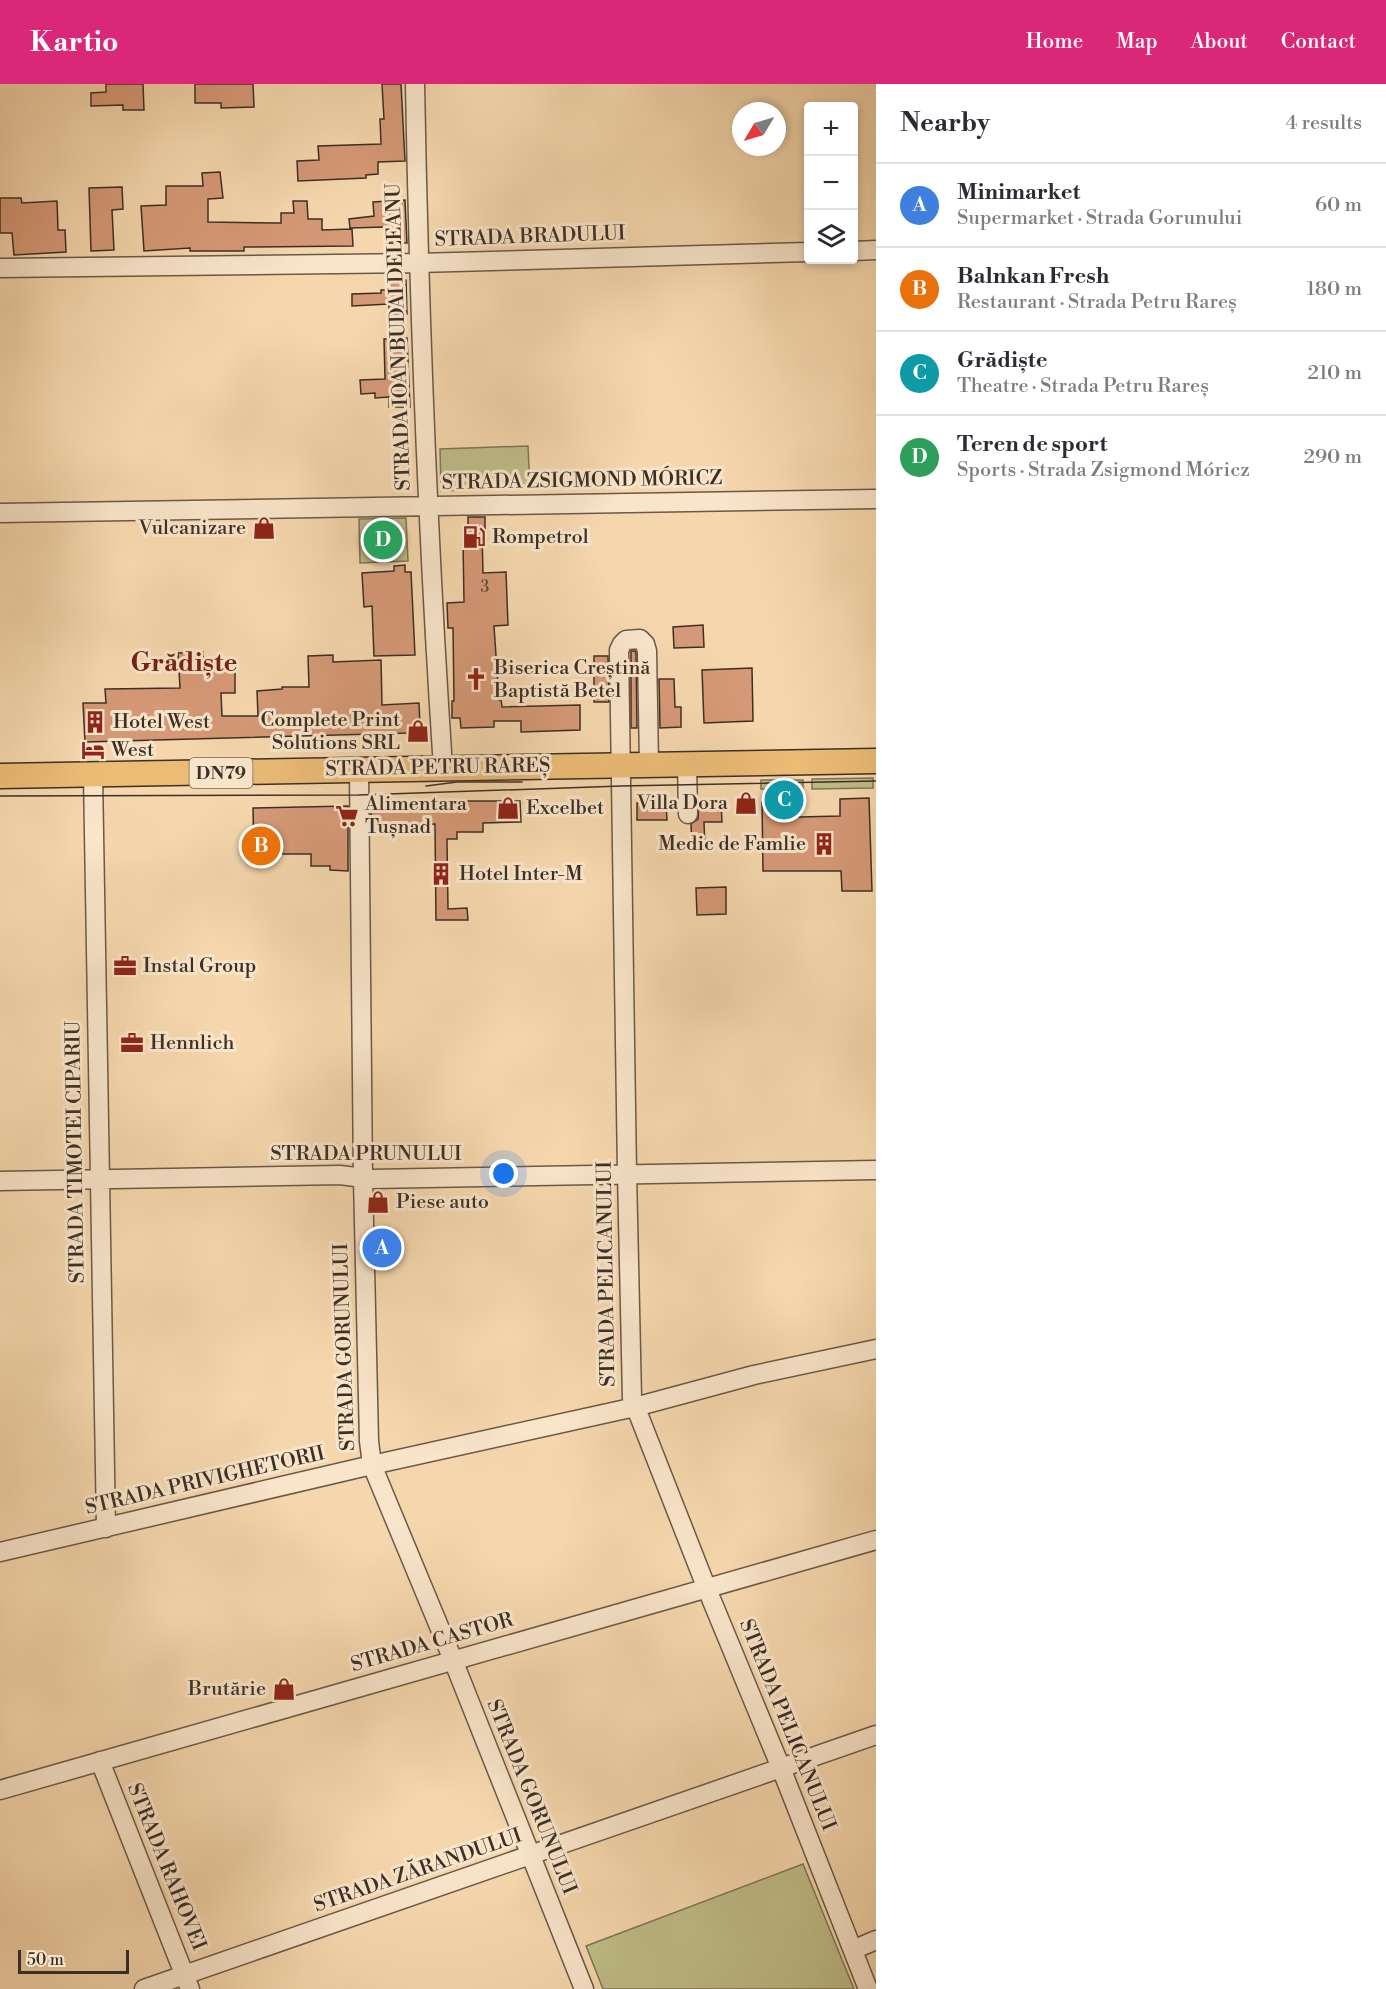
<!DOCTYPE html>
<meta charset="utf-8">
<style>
body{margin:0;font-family:"Libre Bodoni",serif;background:#f7f7f7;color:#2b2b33}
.controls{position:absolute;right:18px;top:18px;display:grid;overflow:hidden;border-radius:6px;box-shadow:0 3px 9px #0003}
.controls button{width:54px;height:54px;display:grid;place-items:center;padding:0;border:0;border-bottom:2px solid #e1e1e2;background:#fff;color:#2b2b33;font:30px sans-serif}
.compass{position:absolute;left:732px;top:18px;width:54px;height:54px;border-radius:50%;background:#fff;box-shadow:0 3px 9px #0003;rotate:232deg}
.scale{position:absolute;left:18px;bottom:15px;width:111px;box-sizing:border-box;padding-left:6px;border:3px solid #3c2f27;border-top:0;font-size:16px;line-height:21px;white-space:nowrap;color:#3c2f27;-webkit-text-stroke:4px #f9e5ca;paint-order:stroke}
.you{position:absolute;left:504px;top:1090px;width:21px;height:21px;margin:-15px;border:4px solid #fff;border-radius:50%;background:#1a73e8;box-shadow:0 0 0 9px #1a73e833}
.badge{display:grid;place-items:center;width:39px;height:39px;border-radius:50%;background:#db2777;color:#fff;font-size:20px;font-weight:700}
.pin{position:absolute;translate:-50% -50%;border:3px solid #fff;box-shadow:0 2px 6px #0006}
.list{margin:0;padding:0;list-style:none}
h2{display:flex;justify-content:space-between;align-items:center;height:78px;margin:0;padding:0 24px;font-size:26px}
h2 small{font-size:20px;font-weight:400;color:#7c7c81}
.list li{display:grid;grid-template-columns:39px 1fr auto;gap:18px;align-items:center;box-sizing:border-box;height:84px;padding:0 24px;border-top:2px solid #e1e1e2}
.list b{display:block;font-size:22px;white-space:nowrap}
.list p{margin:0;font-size:20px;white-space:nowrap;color:#7c7c81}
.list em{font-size:20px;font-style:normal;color:#7c7c81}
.icon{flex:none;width:33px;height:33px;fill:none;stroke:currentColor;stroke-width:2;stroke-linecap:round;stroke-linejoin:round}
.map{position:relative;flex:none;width:876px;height:1905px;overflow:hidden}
header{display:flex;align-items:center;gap:36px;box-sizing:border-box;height:84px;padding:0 30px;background:#db2777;color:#fff}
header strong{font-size:28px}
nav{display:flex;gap:33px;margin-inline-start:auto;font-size:21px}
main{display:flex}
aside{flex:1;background:#fff}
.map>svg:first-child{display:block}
.green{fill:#bfbd88;stroke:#7e7658;stroke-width:1.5}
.building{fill:#d69977;stroke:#3c2f27;stroke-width:1.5}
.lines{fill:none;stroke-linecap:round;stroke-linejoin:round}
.minor-casing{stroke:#6a5948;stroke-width:21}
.major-casing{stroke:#3c2f27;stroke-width:27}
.minor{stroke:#f9e5ca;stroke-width:18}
.major{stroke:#ebbc76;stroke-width:24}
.tram{stroke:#3c2f27;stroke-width:1.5}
.labels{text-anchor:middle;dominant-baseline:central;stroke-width:6;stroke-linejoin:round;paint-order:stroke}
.number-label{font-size:16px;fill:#624a3b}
.shield{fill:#f9e5ca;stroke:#756658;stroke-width:1.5}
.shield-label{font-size:18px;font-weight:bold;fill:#3c2f27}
.street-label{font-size:20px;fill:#3c2f27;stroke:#f9e5ca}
.poi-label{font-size:20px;fill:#3c2f27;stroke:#f9e5ca;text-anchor:start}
.district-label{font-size:26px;font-weight:bold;fill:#7a1f14;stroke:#f9e5ca}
</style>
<header>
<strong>Kartio</strong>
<nav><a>Home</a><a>Map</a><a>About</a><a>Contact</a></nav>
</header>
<main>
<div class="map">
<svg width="876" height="1905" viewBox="0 0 876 1905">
<rect width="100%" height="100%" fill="#f6d7ad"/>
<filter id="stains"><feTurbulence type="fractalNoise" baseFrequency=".00333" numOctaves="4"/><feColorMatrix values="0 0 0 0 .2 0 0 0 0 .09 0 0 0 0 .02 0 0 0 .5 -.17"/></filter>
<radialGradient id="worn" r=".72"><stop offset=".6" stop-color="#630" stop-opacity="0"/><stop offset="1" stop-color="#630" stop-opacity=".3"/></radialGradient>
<path class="green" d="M528,362L530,404L441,407L440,365Z
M406,434L408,477L360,479L359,435Z
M873,694V704L812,705V695Z
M761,696H803V705H761Z
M803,1780L854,1905H603L586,1862Z"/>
<path class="building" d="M106,0H143L144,26H123V21L91,22V9L106,8Z
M195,0H253L254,23L221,24V19H195Z
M382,0H401L405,77L378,78V90L366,91V94L298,97L297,77L319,76L318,62L381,60L380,35H384Z
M220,88L223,114L208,115V138L281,139V129H294L293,117H307L308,135H322V146L352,145L353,162L244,163V167H190V164L144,167L141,122L166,121V102H203L202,89Z
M122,103L123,125L112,126L114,166L91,167L89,104Z
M0,114H21L22,119L57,117L58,146H65L66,168L14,171L12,149H0Z
M405,116L407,159H386L385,143L350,144L349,135L374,132L373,118Z
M406,196L407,230L389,231V220L352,222V210L381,209V206H388V197Z
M407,254L410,323H389V313L375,314V309L361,310L360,296L385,295L384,255Z
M468,433H485V449H482L483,489L506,488L508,541L494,542L499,616L501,615L502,623L580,621V646L521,648V637H494V643L461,644L460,634H452V617H454L453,544H448L447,519L464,518L463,457H468Z
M405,481V488H411L415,571L374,572L372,522L364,523L362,489L394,487V482Z
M703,541L704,563L674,564L673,543Z
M631,567H635L636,569L637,644H631Z
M203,568L204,587H235V609H221L222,632H258L257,607L282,605V603H309L308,572L333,571V578L381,576L382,621L419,619L420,642L411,649L85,658L83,619H106L105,605L180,604L178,569Z
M594,572H608L609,618H594Z
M752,584L753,637L704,639L702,586Z
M659,595H674L675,623H681V643L660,644Z
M869,714L872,807H842L841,787H763L762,718H799V733L840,732V715Z
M435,717H520L521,738L483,739V748H457V755H447L448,825L467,824L468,836H436L435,740L371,742V720Z
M721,718L722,738H704L705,764H692L691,740L698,735L699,719Z
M637,719H666L667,736H637Z
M348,722V787L330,786V782H311V770H269V777H254L253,724Z
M726,803V830L697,831L696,804Z"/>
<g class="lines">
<g class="minor-casing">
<path id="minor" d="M415,0C419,228 428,456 443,684
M854,167L876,166
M0,184L418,179L808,168
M0,429L876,415
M649,680L647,567L645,560L640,555L626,556L622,560L619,566L627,1089L632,1314L707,1505L781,1684L868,1905
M687,680L688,730
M359,687L363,1095L369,1357L372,1381L453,1576L584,1905
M93,691L106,1444
M0,1097L340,1091L371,1095L876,1086
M0,1468L372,1381L635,1323L754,1291L876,1265
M100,1677L190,1905
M0,1706L876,1456
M853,1866L876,1856
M144,1905L876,1651"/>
</g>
<g class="major-casing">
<path id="major" d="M0,692L876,677"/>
</g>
<use href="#minor" class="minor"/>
<use href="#major" class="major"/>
<path class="tram" d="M426,702L457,698H522
M0,712L359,711L621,702L876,697"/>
</g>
<defs>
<g id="shop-bare" transform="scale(1.8)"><path d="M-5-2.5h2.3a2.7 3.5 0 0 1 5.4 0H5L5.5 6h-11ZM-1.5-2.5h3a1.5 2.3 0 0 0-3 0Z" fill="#8f2418" stroke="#f9e5ca" stroke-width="2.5" paint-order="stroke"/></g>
<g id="fuel-bare" transform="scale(1.8)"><path d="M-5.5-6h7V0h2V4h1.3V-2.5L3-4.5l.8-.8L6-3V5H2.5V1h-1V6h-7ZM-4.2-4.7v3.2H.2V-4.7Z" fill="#8f2418" stroke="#f9e5ca" stroke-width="2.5" paint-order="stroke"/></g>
<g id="church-bare" transform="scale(1.8)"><path d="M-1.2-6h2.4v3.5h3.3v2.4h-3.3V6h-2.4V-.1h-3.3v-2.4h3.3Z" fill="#8f2418" stroke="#f9e5ca" stroke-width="2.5" paint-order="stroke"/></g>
<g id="building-bare" transform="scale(1.8)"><path d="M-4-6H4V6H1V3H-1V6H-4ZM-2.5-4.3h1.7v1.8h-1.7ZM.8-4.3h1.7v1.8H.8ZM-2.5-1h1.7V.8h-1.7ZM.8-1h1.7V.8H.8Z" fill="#8f2418" stroke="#f9e5ca" stroke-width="2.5" paint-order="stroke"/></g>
<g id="hotel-bare" transform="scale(1.8)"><path d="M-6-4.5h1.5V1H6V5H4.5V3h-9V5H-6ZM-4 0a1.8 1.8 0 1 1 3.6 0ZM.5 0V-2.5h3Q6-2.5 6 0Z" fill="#8f2418" stroke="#f9e5ca" stroke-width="2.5" paint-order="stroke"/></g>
<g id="supermarket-bare" transform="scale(1.8)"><path d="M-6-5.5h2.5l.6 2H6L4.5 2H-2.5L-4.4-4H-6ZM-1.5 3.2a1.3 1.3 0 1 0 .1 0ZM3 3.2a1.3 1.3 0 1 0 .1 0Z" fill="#8f2418" stroke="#f9e5ca" stroke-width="2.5" paint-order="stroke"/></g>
<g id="office-bare" transform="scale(1.8)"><path d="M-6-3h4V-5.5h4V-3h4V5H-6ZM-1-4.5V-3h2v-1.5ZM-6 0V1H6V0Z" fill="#8f2418" stroke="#f9e5ca" stroke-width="2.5" paint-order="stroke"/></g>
</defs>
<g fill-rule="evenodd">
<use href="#shop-bare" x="264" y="444"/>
<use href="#fuel-bare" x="474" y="453"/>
<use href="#church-bare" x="476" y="595"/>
<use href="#building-bare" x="95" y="638"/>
<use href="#shop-bare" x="418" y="647"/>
<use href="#hotel-bare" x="93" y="666"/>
<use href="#shop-bare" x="746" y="719"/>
<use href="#shop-bare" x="508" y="724"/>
<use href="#supermarket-bare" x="347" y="732"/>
<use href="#building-bare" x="824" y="760"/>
<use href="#building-bare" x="441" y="790"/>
<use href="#office-bare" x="125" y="882"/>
<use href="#office-bare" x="132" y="959"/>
<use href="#shop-bare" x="378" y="1118"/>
<use href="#shop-bare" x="284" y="1605"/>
</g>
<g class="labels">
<g class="number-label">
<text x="485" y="503">3</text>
</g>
<rect class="shield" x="189.5" y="674" width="63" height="30" rx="4.5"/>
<g class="shield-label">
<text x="221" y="689">DN79</text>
</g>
<g class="street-label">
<text transform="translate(530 153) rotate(-2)">STRADA BRADULUI</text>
<text transform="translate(399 253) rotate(-92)">STRADA IOAN BUDAI DELEANU</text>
<text transform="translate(582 397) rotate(-1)">STRADA ZSIGMOND MÓRICZ</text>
<text transform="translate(438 684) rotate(-1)">STRADA PETRU RAREȘ</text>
<text transform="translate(76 1068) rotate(-91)">STRADA TIMOTEI CIPARIU</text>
<text x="366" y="1070">STRADA PRUNULUI</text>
<text transform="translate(607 1190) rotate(-91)">STRADA PELICANULUI</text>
<text transform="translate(345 1263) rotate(-92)">STRADA GORUNULUI</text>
<text transform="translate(205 1397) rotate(-13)">STRADA PRIVIGHETORII</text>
<text transform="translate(432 1559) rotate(-16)">STRADA CASTOR</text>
<text transform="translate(787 1641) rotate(68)">STRADA PELICANULUI</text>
<text transform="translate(531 1713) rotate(68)">STRADA GORUNULUI</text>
<text transform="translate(166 1783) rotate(68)">STRADA RAHOVEI</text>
<text transform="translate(418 1787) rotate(-19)">STRADA ZĂRANDULUI</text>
</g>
<g class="poi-label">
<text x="246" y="444" text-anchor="end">Vulcanizare</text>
<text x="492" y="453">Rompetrol</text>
<text x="494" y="584">Biserica Creștină<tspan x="494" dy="23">Baptistă Betel</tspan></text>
<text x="400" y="636" text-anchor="end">Complete Print<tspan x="400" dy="23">Solutions SRL</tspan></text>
<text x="113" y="638">Hotel West</text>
<text x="111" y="666">West</text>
<text x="728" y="719" text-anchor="end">Villa Dora</text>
<text x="365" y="720">Alimentara<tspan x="365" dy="23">Tușnad</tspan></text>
<text x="526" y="724">Excelbet</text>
<text x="806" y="760" text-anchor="end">Medic de Famlie</text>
<text x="459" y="790">Hotel Inter-M</text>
<text x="143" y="882">Instal Group</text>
<text x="150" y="959">Hennlich</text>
<text x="396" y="1118">Piese auto</text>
<text x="266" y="1605" text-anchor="end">Brutărie</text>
</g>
<g class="district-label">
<text x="184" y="579">Grădiște</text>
</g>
</g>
<rect width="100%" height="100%" filter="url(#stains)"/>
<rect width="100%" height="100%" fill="url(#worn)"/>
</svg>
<div class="controls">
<button>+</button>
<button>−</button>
<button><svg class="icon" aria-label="layers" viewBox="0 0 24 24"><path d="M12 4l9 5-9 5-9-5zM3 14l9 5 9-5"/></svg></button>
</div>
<svg class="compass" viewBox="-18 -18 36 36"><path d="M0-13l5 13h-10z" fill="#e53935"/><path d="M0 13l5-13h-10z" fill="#7c7c81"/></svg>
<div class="scale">50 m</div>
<div class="you"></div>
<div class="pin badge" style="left:382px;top:1164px;background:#3f7fe0">A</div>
<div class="pin badge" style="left:261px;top:762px;background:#e8710a">B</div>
<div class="pin badge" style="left:784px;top:716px;background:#0f9aa8">C</div>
<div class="pin badge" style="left:383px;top:456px;background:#2e9e5b">D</div>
</div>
<aside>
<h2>Nearby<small>4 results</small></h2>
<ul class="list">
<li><span class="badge" style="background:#3f7fe0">A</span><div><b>Minimarket</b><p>Supermarket · Strada Gorunului</p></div><em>60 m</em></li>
<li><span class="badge" style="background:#e8710a">B</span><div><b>Balnkan Fresh</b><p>Restaurant · Strada Petru Rareș</p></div><em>180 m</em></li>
<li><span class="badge" style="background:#0f9aa8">C</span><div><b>Grădiște</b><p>Theatre · Strada Petru Rareș</p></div><em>210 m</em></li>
<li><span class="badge" style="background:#2e9e5b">D</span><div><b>Teren de sport</b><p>Sports · Strada Zsigmond Móricz</p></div><em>290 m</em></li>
</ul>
</aside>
</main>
